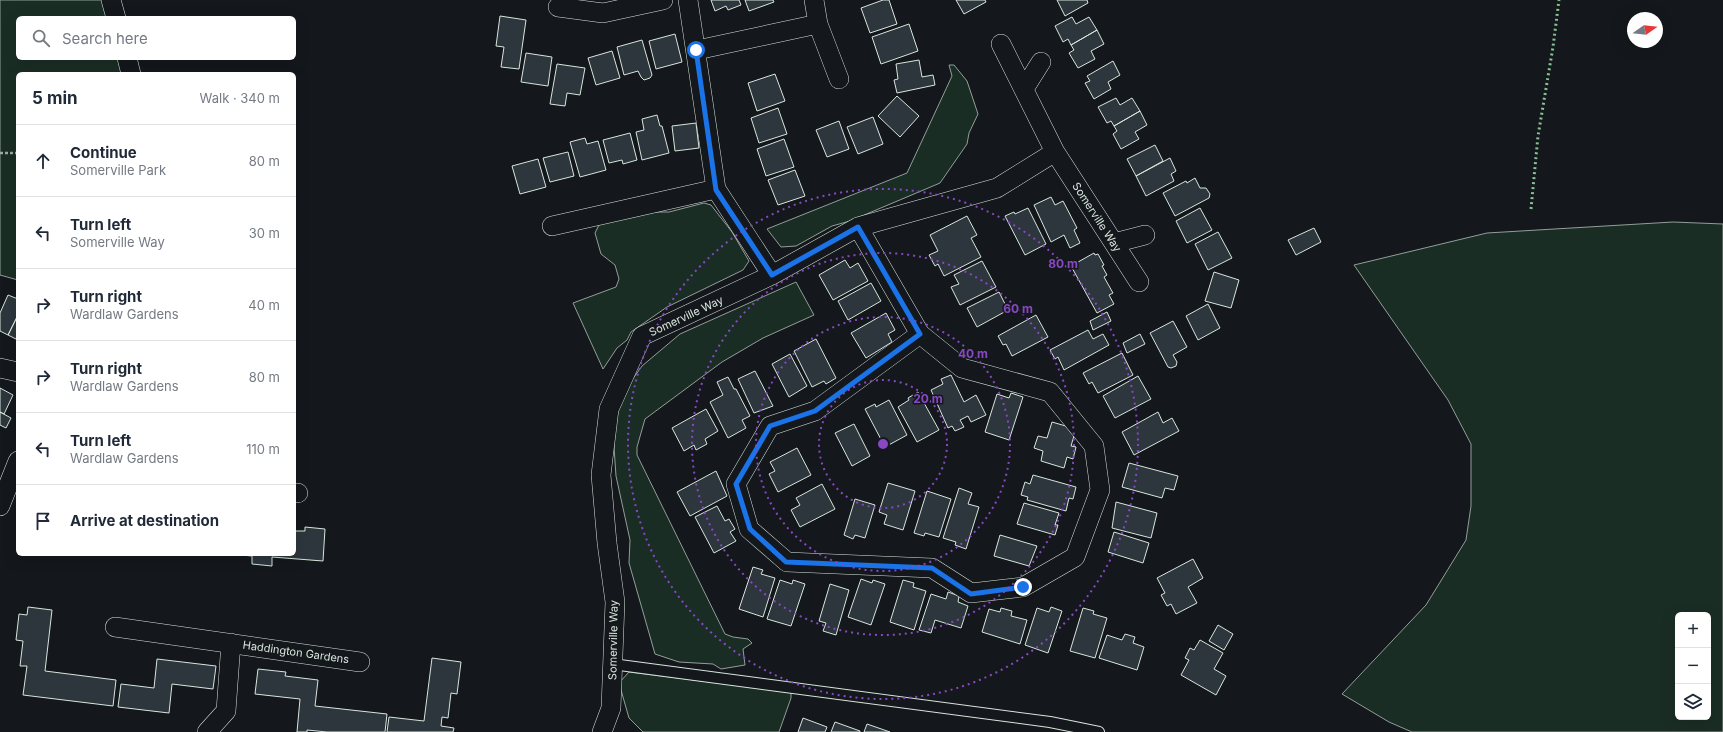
<!DOCTYPE html>
<meta charset="utf-8">
<style>
body{margin:0;font-family:Inter,sans-serif;background:#f2f2f3;color:#1f2937}
.controls{position:absolute;right:12px;bottom:12px;display:grid;overflow:hidden;border-radius:6px;box-shadow:0 4px 16px #0002}
.controls button{width:36px;height:36px;display:grid;place-items:center;padding:0;border:0;border-bottom:1px solid #e0e1e3;background:#fff;color:#1f2937;font:20px sans-serif}
.compass{position:absolute;left:1627px;top:12px;width:36px;height:36px;border-radius:50%;background:#fff;box-shadow:0 4px 16px #0002;rotate:76deg}
.stop{position:absolute;width:12px;height:12px;margin:-9px;border:3px solid #1a73e8;border-radius:50%;background:#fff}
.stop.end{background:#1a73e8;border-color:#fff;box-shadow:0 1px 4px #0008}
.list{margin:0;padding:0;list-style:none}
h2{display:flex;justify-content:space-between;align-items:center;height:52px;margin:0;padding:0 16px;font-size:17px}
h2 small{font-size:13px;font-weight:400;color:#747a83}
.list li{display:grid;grid-template-columns:26px 1fr auto;gap:12px;align-items:center;box-sizing:border-box;height:72px;padding:0 16px;border-top:1px solid #e0e1e3}
.list b{display:block;font-size:15px;white-space:nowrap}
.list p{margin:0;font-size:13px;white-space:nowrap;color:#747a83}
.list em{font-size:13px;font-style:normal;color:#747a83}
.icon{flex:none;width:22px;height:22px;fill:none;stroke:currentColor;stroke-width:2;stroke-linecap:round;stroke-linejoin:round}
.map{position:relative;flex:none;width:1723px;height:732px;overflow:hidden}
.search{position:absolute;background:#fff;box-shadow:0 4px 16px #0002;left:16px;top:16px;width:280px;height:44px;display:flex;align-items:center;gap:10px;box-sizing:border-box;padding:0 14px;border-radius:6px;color:#747a83;font-size:15px}
.panel{position:absolute;background:#fff;box-shadow:0 4px 16px #0002;left:16px;top:72px;width:280px;height:484px;border-radius:6px}
.map>svg:first-child{display:block}
.green{fill:#1a2d24;stroke:#939e99;fill-rule:evenodd}
.building{fill:#2c363c;stroke:#d8e6dc}
.lines{fill:none;stroke-linecap:round;stroke-linejoin:round}
.service-casing{stroke:#d8e6dc;stroke-width:12}
.minor-casing{stroke:#d8e6dc;stroke-width:20}
.path{stroke:#9da8a2;stroke-width:2.5;stroke-dasharray:3 2;stroke-linecap:butt}
.service{stroke:#14181c;stroke-width:10}
.minor{stroke:#14181c;stroke-width:19}
.hedge{stroke:#8ac095;stroke-width:3;stroke-dasharray:2 3;stroke-linecap:butt}
.route{stroke:#1a73e8;stroke-width:5}
.ring{fill:none;stroke:#8948c3;stroke-width:2;stroke-dasharray:2 4}
.labels{text-anchor:middle;dominant-baseline:central;stroke-width:3;stroke-linejoin:round;paint-order:stroke}
.street-label{font-size:11px;fill:#d8e6dc;stroke:#14181c}
.centre{fill:#8948c3;stroke:#14181c;stroke-width:2}
.ring-label{font-size:12px;text-anchor:middle;font-weight:bold;fill:#8948c3;stroke:#14181c;stroke-width:3;stroke-linejoin:round;paint-order:stroke}
</style>
<div class="map">
<svg width="1723" height="732" viewBox="0 0 1723 732">
<rect width="100%" height="100%" fill="#14181c"/>
<path class="green" d="M0,0H111L116,18H18V58H127L131,74H18V280L0,275Z
M949,65H954L967,81L978,114L969,133L967,144L940,183L850,221L832,226L796,246L781,247L767,229L907,173L952,76Z
M704,203L711,205L732,232L749,261L743,270L667,307L631,332L627,340L617,348L603,369L573,303L616,287L619,279L615,265L601,254L595,233L601,221L656,212H669Z
M1673,222L1723,224V732H1412L1389,722L1342,694L1426,605L1466,540L1471,506V444L1448,400L1354,265L1487,233ZM1678,615H1708V717H1678Z
M796,282L814,315L763,338L722,362L645,419L637,447V455L725,634L733,637L748,639L752,643L743,649L745,665L721,669L713,664L679,662L655,654L629,563L630,540L616,476L614,447L616,418L620,404L629,384L642,366L680,334Z
M629,672L791,692V698L779,732H643L629,718L619,683Z"/>
<path class="building" d="M711,0H739L741,5L728,10L726,6L715,11Z
M745,0H773L774,2L749,11Z
M883,0H889L897,24L870,33L861,8Z
M956,0H985L986,2L964,14Z
M1057,0H1087L1088,3L1065,16Z
M500,16L526,20L519,69L501,67L504,47L496,46Z
M1072,17L1076,24L1089,17L1097,30L1071,45L1068,39L1063,42L1055,26Z
M909,24L918,51L881,64L872,37Z
M1097,30L1104,44L1091,51L1095,59L1078,68L1069,53L1074,50L1071,45Z
M675,34L682,62L656,69L649,41Z
M642,40L652,75L650,78L644,80L641,77L638,71L624,75L617,47Z
M612,51L620,78L596,85L588,58Z
M526,53L552,57L548,86L521,82Z
M919,60L922,77L933,75L935,85L897,93L894,80L898,79L896,64Z
M1113,61L1120,75L1108,82L1111,89L1094,99L1085,83L1090,81L1087,76Z
M557,64L585,68L580,95L567,93L565,106L550,104Z
M775,74L785,101L757,111L748,83Z
M897,96L919,116L900,137L878,116Z
M1116,98L1120,105L1132,98L1140,111L1114,126L1111,121L1107,123L1098,107Z
M778,108L787,134L759,143L751,118Z
M1140,111L1147,125L1135,132L1139,139L1121,149L1113,134L1117,131L1114,126Z
M657,115L660,126H662L669,153L642,160L636,132L644,130L642,119Z
M873,117L883,144L858,154L847,127Z
M839,121L849,149L827,157L816,130Z
M696,123L699,148L675,151L672,126Z
M630,133L637,160L623,164L622,160L609,163L603,140Z
M585,138L587,144L598,141L606,170L580,177L570,142Z
M784,139L794,167L766,176L757,149Z
M1155,145L1163,161L1136,176L1127,159Z
M568,152L574,176L550,182L543,158Z
M1170,158L1176,171L1171,174L1174,181L1146,196L1136,176Z
M538,159L546,187L520,194L512,166Z
M795,170L805,196L778,205L768,180Z
M1195,178L1200,188H1206L1210,194L1209,198L1175,216L1163,193L1186,181L1187,183Z
M1051,197L1055,205L1063,201L1077,228L1074,230L1080,243L1070,248L1064,235L1051,242L1034,205Z
M1028,208L1046,244L1025,255L1005,216L1014,212L1015,214Z
M1200,208L1212,230L1187,243L1176,221Z
M967,216L977,235L971,238L981,257L944,276L938,264L935,266L929,255L938,251L930,235Z
M1314,228L1321,242L1296,255L1288,240Z
M1218,232L1232,258L1208,270L1195,244Z
M1094,253L1095,255L1098,254L1104,265L1102,266L1107,275L1104,277L1113,293L1109,295L1114,304L1097,313L1071,266Z
M845,260L850,268L858,263L868,281L833,300L819,275Z
M982,261L996,287L960,305L951,287L959,284L954,275Z
M1214,272L1239,280L1231,308L1205,301Z
M871,283L881,301L848,320L838,301Z
M999,292L1008,310L977,327L967,308Z
M8,295L18,299V315L8,335L0,331V313Z
M1208,304L1220,328L1198,340L1186,316Z
M1107,312L1111,321L1093,330L1090,321Z
M886,313L895,330L888,334L892,342L866,358L851,333Z
M18,315V340L8,335Z
M1036,315L1048,337L1012,356L1006,344L1003,345L998,336Z
M1173,321L1187,347L1173,355L1177,362L1176,366L1171,368L1168,367L1150,333Z
M1088,330L1093,339L1103,334L1109,345L1064,370L1058,357L1055,359L1050,350Z
M1140,334L1145,344L1127,353L1123,343Z
M816,339L836,378L826,384L824,381L812,387L794,351Z
M1122,353L1133,375L1098,393L1092,382L1089,384L1083,373Z
M790,354L807,386L789,397L772,364Z
M755,371L773,406L754,413L738,379Z
M951,375L964,402L976,395L986,415L971,422L968,416L960,420L964,427L955,431L952,426L948,428L931,390L943,384L941,379Z
M1138,376L1151,399L1115,418L1103,396Z
M728,377L734,389H736L750,416L742,420L746,428L728,438L710,402L723,395L717,382Z
M0,388L13,395L4,414L0,412Z
M918,392L939,430L917,442L898,407L909,400L908,398Z
M1011,393L1023,397L1009,440L985,432L997,394L1009,398Z
M889,400L907,435L885,447L865,409L875,404L876,407Z
M706,409L718,431L705,439L707,444L696,450L694,445L684,451L672,428Z
M0,412L11,418L6,428L0,425Z
M1158,412L1163,423L1172,418L1179,431L1134,455L1122,432Z
M1052,422L1076,429L1071,446L1076,447L1073,459L1067,457L1064,468L1041,461L1043,451L1034,448L1038,436L1047,438Z
M854,424L870,456L852,466L835,433Z
M797,448L811,475L778,492L769,474L775,471L770,462Z
M1129,463L1178,476L1174,490L1165,488L1162,498L1122,487Z
M716,471L727,496L690,516L677,492Z
M1033,475L1076,487L1073,499L1069,498L1066,511L1027,500L1028,497L1021,495L1025,482L1030,484Z
M888,483L915,491L903,530L884,524L887,515L879,512Z
M822,484L835,509L800,527L791,510L800,505L796,498Z
M959,488L972,493L968,504L979,507L966,549L955,545L956,542L943,538Z
M927,491L951,499L939,537L925,533L924,536L914,533Z
M855,499L875,505L865,538L855,535L853,539L844,535Z
M1116,502L1157,513L1151,538L1112,528Z
M1024,503L1059,513L1055,525H1058L1055,535L1017,524Z
M717,506L725,521L729,519L735,529L730,532L736,541L714,553L695,517Z
M305,527L325,529L323,561L272,557V566L252,564V556L230,554H294V531H305Z
M1114,532L1149,543L1143,563L1108,552Z
M1000,535L1037,546L1029,566L994,556Z
M1193,559L1203,578L1188,587L1197,603L1176,614L1171,604L1167,606L1161,595L1165,593L1157,578Z
M753,567L763,570L761,574L775,578L763,617L739,609Z
M861,579L872,583L873,580L885,584L871,625L848,617Z
M780,580L792,584L793,580L805,584L791,626L767,619Z
M903,580L914,583L913,587L926,591L914,630L890,622Z
M830,584L849,590L836,635L823,631L826,623L819,621Z
M948,592L959,596L958,602L968,606L961,628L935,620L931,633L919,630L931,594L946,599Z
M28,607L52,610L45,671L116,680L113,706L23,695L27,666H20L23,641L16,640L19,614L27,615Z
M1051,607L1062,611L1048,653L1025,645L1037,608L1049,612Z
M1001,608L1012,611L1011,616L1027,620L1020,644L982,632L989,609L1000,612Z
M1083,608L1094,611L1093,614L1107,618L1095,658L1070,651Z
M1218,625L1233,634L1224,650L1209,641Z
M1125,634L1135,637L1133,643L1144,647L1137,670L1099,658L1107,635L1122,640Z
M1200,640L1223,653L1214,669L1226,676L1216,695L1181,675L1189,660L1185,658L1190,648L1194,650Z
M432,658L461,662L457,694L451,693L448,718L442,717L441,726L454,728L453,732H387L389,717L424,721Z
M157,659L216,666L213,689L172,684L169,713L118,707L121,684L154,688Z
M258,669L286,672L285,676L318,680L315,706L387,714L385,732H327L307,730V732H297L300,699L255,694Z
M803,718L827,727L825,732H798Z
M835,722L860,731V732H831Z
M867,724L890,732H864Z"/>
<g class="lines">
<g class="service-casing">
<path id="service" d="M612,664L1050,722L1099,732"/>
</g>
<g class="minor-casing">
<path id="minor" d="M111,0L116,18
M688,0L716,189L772,275
M814,0L818,24L839,79
M558,7L603,13L663,0
M1001,44L1055,152L1139,282
M697,50L818,24
M127,58L131,74
M1024,89L1041,62
M552,226L716,189
M858,227L920,334L962,368L1050,392L1094,446L1100,490L1075,557L1023,587L971,593L932,568L787,562L749,529L736,484L770,426L815,411L920,334
M1114,243L1145,235
M0,368L18,372
M294,493H298
M0,506L18,461
M115,627L360,662
M207,732L226,711L231,643
M602,732L611,708L615,602L607,543L601,475L609,409L642,336L772,275L858,227L997,188L1055,152"/>
</g>
<path class="path" d="M0,153H18"/>
<use href="#service" class="service"/>
<use href="#minor" class="minor"/>
<path class="hedge" d="M1531,209L1538,136L1553,47L1559,0"/>
</g>
<g class="lines">
<path class="route" d="M696,50L716,190L772,275L858,227L920,334L815,411L770,426L736,484L750,529L786,562L932,568L971,594L1023,587"/>
</g>
<g class="ring">
<circle cx="883" cy="444" r="64"/>
<circle cx="883" cy="444" r="127"/>
<circle cx="883" cy="444" r="191"/>
<circle cx="883" cy="444" r="255"/>
</g>
<g class="labels">
<g class="street-label">
<text transform="translate(1097 217) rotate(57)">Somerville Way</text>
<text transform="translate(686 316) rotate(-25)">Somerville Way</text>
<text transform="translate(613 640) rotate(-89)">Somerville Way</text>
<text transform="translate(296 652) rotate(8)">Haddington Gardens</text>
</g>
</g>
<circle cx="883" cy="444" r="6" class="centre"/>
<g class="ring-label">
<text x="1063" y="268">80 m</text>
<text x="1018" y="313">60 m</text>
<text x="973" y="358">40 m</text>
<text x="928" y="403">20 m</text>
</g>
</svg>
<div class="controls">
<button>+</button>
<button>−</button>
<button><svg class="icon" aria-label="layers" viewBox="0 0 24 24"><path d="M12 4l9 5-9 5-9-5zM3 14l9 5 9-5"/></svg></button>
</div>
<svg class="compass" viewBox="-18 -18 36 36"><path d="M0-13l5 13h-10z" fill="#e53935"/><path d="M0 13l5-13h-10z" fill="#747a83"/></svg>
<div class="stop" style="left:696px;top:50px"></div>
<div class="stop end" style="left:1023px;top:587px"></div>
<div class="search"><svg class="icon" aria-label="search" viewBox="0 0 24 24"><circle cx="10" cy="10" r="6"/><path d="M15 15l6 6"/></svg>Search here</div>
<section class="panel">
<h2>5 min<small>Walk · 340 m</small></h2>
<ul class="list">
<li><svg class="icon" aria-label="ahead" viewBox="0 0 24 24"><path d="M12 20V5M6 11l6-6 6 6"/></svg><div><b>Continue</b><p>Somerville Park</p></div><em>80 m</em></li>
<li><svg class="icon" aria-label="left" viewBox="0 0 24 24"><path d="M17 20v-9H6M10 6l-5 5 5 5"/></svg><div><b>Turn left</b><p>Somerville Way</p></div><em>30 m</em></li>
<li><svg class="icon" aria-label="right" viewBox="0 0 24 24"><path d="M7 20v-9h11M14 6l5 5-5 5"/></svg><div><b>Turn right</b><p>Wardlaw Gardens</p></div><em>40 m</em></li>
<li><svg class="icon" aria-label="right" viewBox="0 0 24 24"><path d="M7 20v-9h11M14 6l5 5-5 5"/></svg><div><b>Turn right</b><p>Wardlaw Gardens</p></div><em>80 m</em></li>
<li><svg class="icon" aria-label="left" viewBox="0 0 24 24"><path d="M17 20v-9H6M10 6l-5 5 5 5"/></svg><div><b>Turn left</b><p>Wardlaw Gardens</p></div><em>110 m</em></li>
<li><svg class="icon" aria-label="arrive" viewBox="0 0 24 24"><path d="M6 21V4h12l-3 4 3 4H6"/></svg><div><b>Arrive at destination</b></div></li>
</ul>
</section>
</div>
